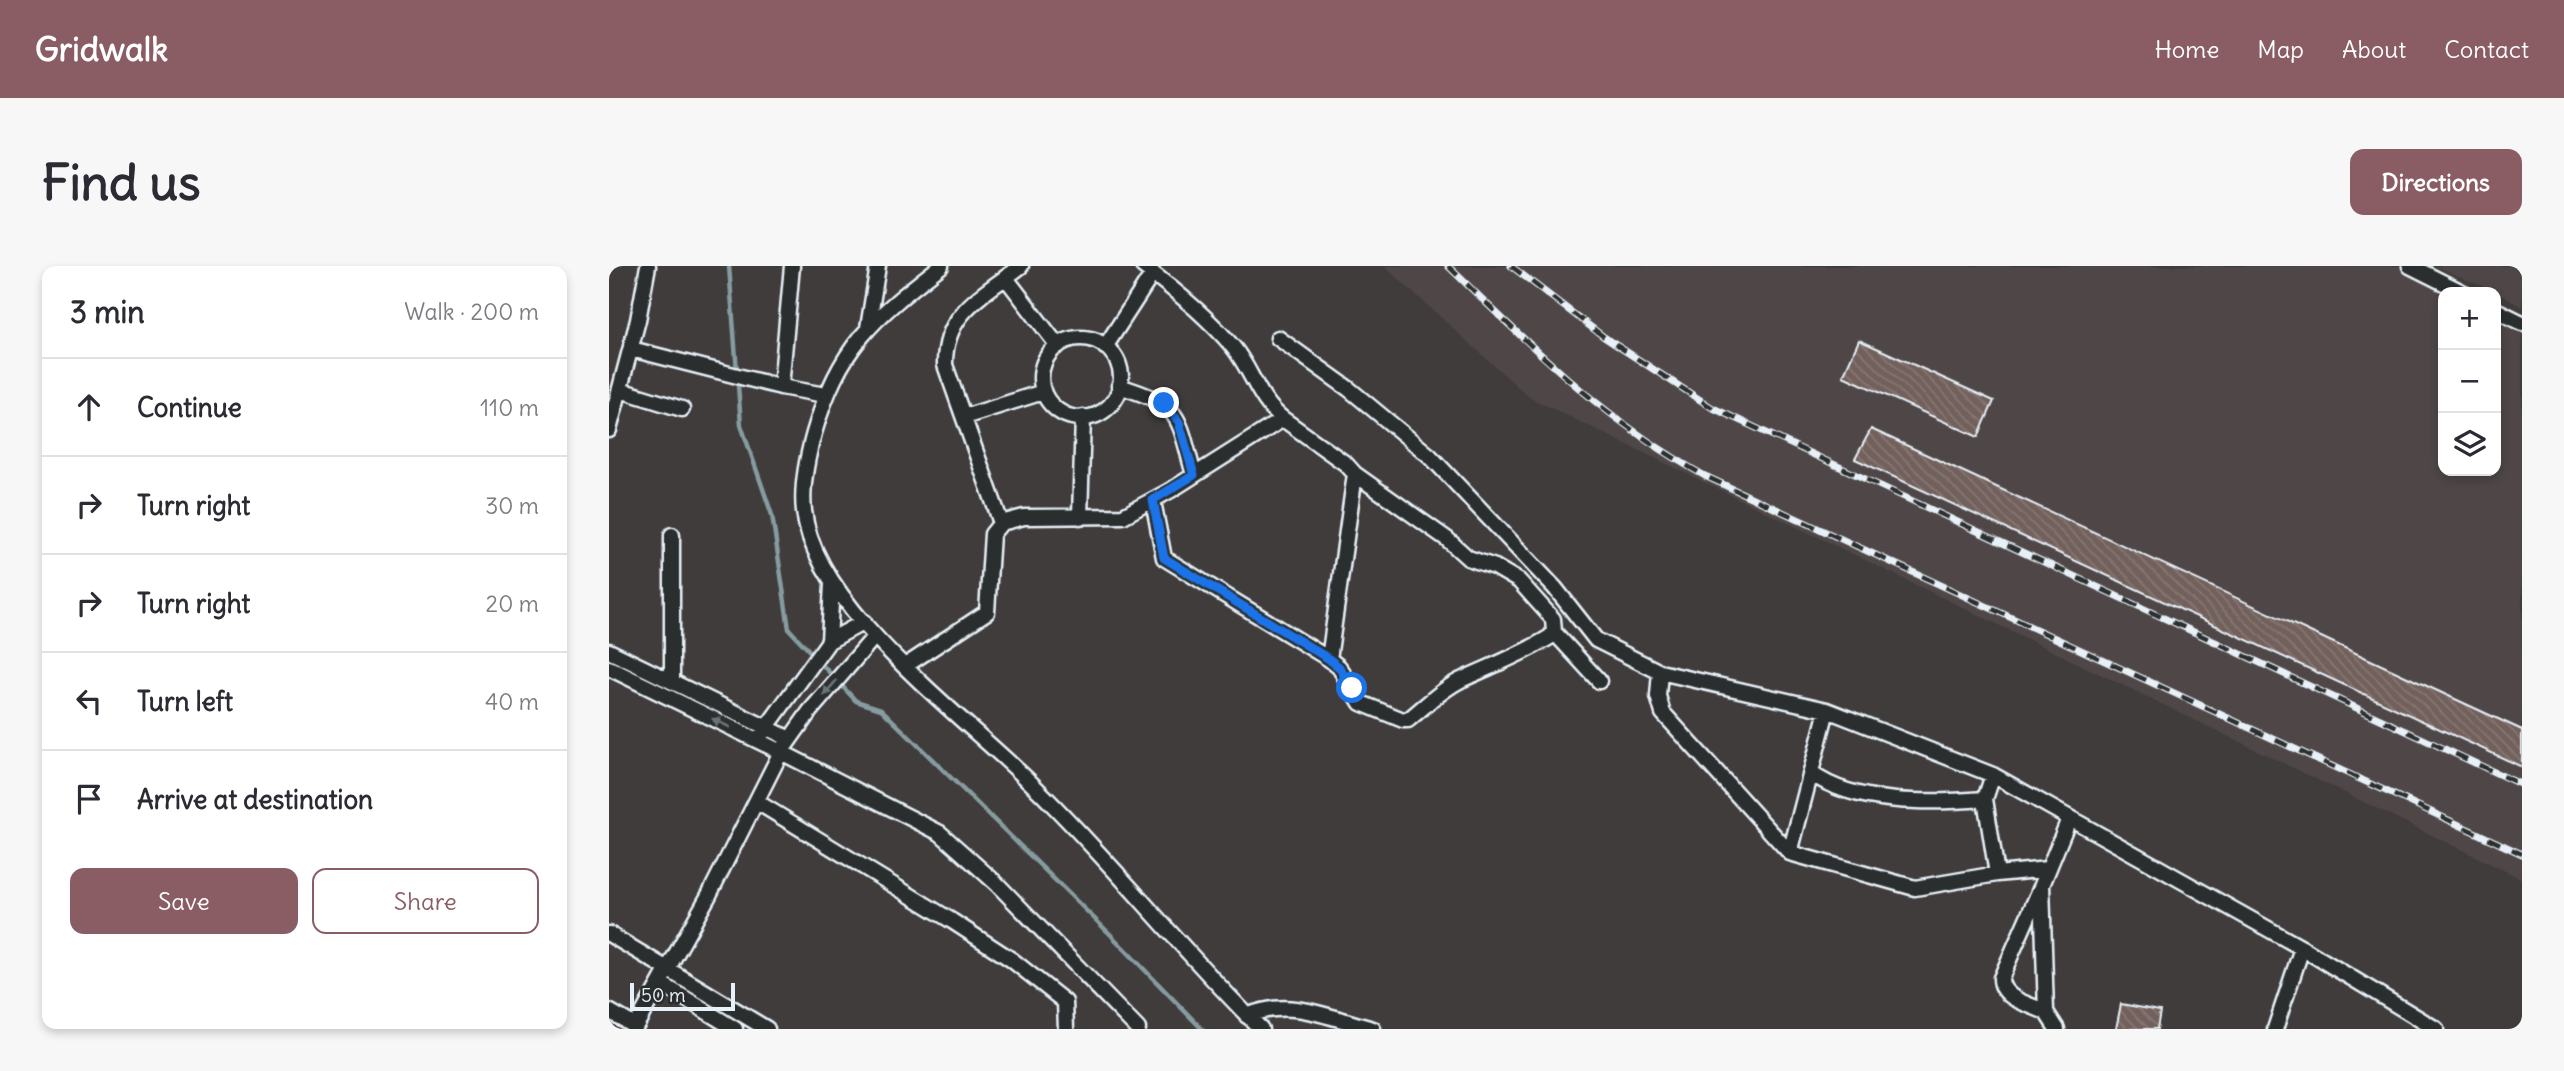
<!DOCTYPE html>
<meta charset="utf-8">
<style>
body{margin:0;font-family:Delius,sans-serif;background:#f7f7f7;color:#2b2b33}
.controls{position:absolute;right:21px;top:21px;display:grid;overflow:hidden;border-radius:14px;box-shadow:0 4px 10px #0003}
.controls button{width:63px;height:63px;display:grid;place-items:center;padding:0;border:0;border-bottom:2px solid #e1e1e2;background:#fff;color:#2b2b33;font:35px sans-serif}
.scale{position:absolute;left:21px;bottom:18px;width:105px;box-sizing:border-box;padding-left:7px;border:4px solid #e8f1f8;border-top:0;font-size:19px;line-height:24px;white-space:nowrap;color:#e8f1f8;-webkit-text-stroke:5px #2a2d2e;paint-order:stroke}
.stop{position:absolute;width:21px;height:21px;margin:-16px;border:5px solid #1a73e8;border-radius:50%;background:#fff}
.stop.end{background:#1a73e8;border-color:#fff;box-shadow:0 2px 7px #0008}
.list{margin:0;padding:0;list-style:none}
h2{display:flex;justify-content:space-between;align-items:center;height:91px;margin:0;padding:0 28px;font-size:30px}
h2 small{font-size:23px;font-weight:400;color:#7c7c81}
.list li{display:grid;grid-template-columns:46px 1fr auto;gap:21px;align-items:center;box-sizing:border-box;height:98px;padding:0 28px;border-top:2px solid #e1e1e2}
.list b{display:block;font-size:26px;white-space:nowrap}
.list em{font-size:23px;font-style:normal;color:#7c7c81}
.actions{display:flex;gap:14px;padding:21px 28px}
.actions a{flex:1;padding:16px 0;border:2px solid #8a5d65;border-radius:14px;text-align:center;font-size:24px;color:#8a5d65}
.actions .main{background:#8a5d65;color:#fff}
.icon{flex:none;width:38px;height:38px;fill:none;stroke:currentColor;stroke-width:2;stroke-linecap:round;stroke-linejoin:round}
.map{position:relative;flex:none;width:1913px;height:763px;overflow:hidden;border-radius:14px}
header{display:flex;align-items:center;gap:42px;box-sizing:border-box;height:98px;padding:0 35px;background:#8a5d65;color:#fff}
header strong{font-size:33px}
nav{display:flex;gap:38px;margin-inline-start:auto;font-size:24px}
.intro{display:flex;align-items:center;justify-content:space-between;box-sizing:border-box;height:168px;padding:0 42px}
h1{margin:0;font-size:49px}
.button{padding:18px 32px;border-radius:14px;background:#8a5d65;color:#fff;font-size:24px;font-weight:700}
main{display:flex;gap:42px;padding:0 42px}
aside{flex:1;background:#fff;border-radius:14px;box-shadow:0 4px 10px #0003}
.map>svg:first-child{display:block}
.built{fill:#4f4746}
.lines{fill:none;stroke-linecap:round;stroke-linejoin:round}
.stream{stroke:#869ca0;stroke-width:4.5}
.building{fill:url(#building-back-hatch);stroke:#e8f1f8;stroke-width:2}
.minor-casing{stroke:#e8f1f8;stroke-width:19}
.minor{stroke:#2a2d2e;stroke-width:14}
.rail-casing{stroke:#e8f1f8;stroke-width:7}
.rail{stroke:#2a2d2e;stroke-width:4.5;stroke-dasharray:13;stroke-linecap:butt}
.oneway{fill:#6c7275}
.route{stroke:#1a73e8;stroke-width:9}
</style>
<header>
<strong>Gridwalk</strong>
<nav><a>Home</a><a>Map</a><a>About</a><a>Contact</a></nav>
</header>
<div class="intro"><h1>Find us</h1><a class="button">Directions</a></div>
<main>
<aside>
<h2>3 min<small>Walk · 200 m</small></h2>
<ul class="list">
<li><svg class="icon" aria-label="ahead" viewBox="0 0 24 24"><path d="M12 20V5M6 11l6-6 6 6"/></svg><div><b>Continue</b></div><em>110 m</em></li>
<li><svg class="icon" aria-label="right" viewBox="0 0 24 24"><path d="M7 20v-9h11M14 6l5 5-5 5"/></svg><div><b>Turn right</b></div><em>30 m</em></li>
<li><svg class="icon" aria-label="right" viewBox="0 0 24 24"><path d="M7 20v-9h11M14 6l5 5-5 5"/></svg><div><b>Turn right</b></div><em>20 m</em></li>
<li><svg class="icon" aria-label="left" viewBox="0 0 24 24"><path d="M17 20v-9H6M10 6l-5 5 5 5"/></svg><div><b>Turn left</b></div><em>40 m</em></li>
<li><svg class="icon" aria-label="arrive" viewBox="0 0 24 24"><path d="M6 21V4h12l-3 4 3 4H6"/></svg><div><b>Arrive at destination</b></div></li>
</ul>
<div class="actions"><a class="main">Save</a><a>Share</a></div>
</aside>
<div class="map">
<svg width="1913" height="763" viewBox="0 0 1913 763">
<defs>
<pattern id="building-back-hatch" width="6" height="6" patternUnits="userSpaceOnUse" patternTransform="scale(1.75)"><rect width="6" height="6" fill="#72605c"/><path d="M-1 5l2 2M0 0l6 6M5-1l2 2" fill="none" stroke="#867774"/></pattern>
</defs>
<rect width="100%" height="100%" fill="#403c3c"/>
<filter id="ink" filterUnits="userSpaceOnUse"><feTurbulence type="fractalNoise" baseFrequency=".0143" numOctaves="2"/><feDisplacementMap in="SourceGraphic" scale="14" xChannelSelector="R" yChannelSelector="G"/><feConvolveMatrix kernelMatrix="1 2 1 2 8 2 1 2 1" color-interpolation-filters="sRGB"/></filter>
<g filter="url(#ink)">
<path class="built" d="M775,0H1791L1838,26H1834V205H1887V53L1913,68V613L920,131Z
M1825,0H1913V41L1887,26Z"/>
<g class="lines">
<path class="stream" d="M120,0L132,159L163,249L180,363L247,435L272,443L501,668L593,763"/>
</g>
<path class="building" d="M1250,74L1385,135L1369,171L1234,110Z
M1262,163L1913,464V501L1246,193Z
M1512,738L1551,745L1548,763H1507Z"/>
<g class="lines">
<g class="minor-casing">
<path id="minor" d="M183,0L172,121L216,129
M332,0C263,53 230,81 205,167C198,192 192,220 195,245C205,342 358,453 425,520C504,597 573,685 652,763
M1801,0L1853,26
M397,12L449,80
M1887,44L1913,57
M259,62L269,0
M669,72L740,123L821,190L946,322L987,374L1051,406L1218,444L1384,509L1693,682L1827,763
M432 112a40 40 0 1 1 80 0a40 40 0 1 1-80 0Z
M496,81L544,7
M22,83L172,121
M510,120C574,140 568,148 585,209
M11,124L73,143
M355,151L434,126
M0,164L29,54L39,0
M544,235L555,292L720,393L730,401L752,437L794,454H799C816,440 832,424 852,414C882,400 912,389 941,371L945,366L944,353L910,315L886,301L859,292L838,273L746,208L737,198L674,153
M471,251L474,151
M392,257L336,99C335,46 375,29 412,0
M63,269V415
M945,366L990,415
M220,375L223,318
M0,385L181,473
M720,393L746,208
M296,400L378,346L383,268L392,257L415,251L514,250L562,224L674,153C649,134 643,104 624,81C598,50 566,24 534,0
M0,402L172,486L201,445L266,370
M1051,406L1049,430L1054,447L1181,587L1306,622L1388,608L1376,533L1384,509
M152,469L220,375L255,356
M1202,507C1246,540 1325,537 1376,533
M148,536L343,655L403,694L456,736L457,763
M1181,587L1218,444
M1388,608L1439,603
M1432,621L1392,712C1392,733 1420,738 1437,746
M0,668L158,763
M51,717L126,763
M0,745L26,760
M638,750C680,731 722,752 764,763
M25,763L100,629L172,486L331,567L388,618L529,763
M1448,763L1437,746L1433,619L1460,553
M1666,763L1693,682"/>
</g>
<use href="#minor" class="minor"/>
<g class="rail-casing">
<path id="rail" d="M839,0C924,82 992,152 1096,210L1913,588
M902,0L995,71L1102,141L1913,519"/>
</g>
<use href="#rail" class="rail"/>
</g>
<defs><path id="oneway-solid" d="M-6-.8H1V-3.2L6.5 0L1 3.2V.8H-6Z" transform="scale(1.75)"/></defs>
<g class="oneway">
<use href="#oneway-solid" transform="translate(221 422) rotate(130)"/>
<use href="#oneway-solid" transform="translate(112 457) rotate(-154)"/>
</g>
</g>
<g class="lines" filter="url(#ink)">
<path class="route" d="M555,137L570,156L585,209L544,234L555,292L720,393L730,401L743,422"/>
</g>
</svg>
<div class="controls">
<button>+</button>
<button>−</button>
<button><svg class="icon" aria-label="layers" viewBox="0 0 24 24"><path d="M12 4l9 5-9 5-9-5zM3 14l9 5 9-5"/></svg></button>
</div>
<div class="scale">50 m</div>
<div class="stop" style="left:743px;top:422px"></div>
<div class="stop end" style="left:555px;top:137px"></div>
</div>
</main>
